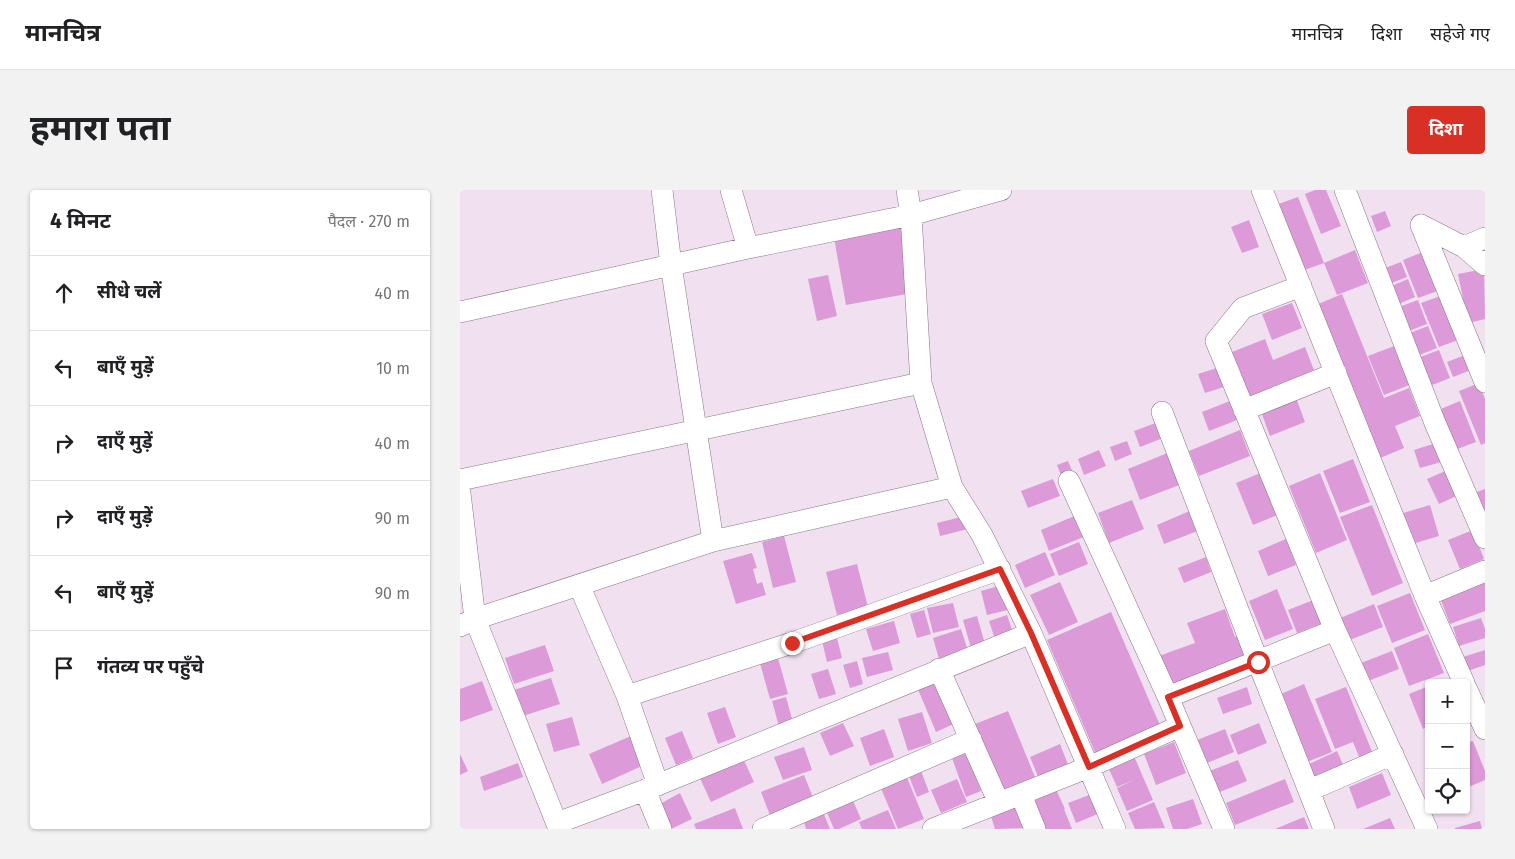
<!DOCTYPE html>
<html lang="hi">
<meta charset="utf-8">
<style>
body{margin:0;font-family:"Fira Sans","Noto Sans Devanagari",sans-serif;background:#f2f2f2;color:#202124}
.controls{position:absolute;right:15px;bottom:15px;display:grid;overflow:hidden;border-radius:5px;box-shadow:0 1px 4px #0004}
.controls button{width:45px;height:45px;display:grid;place-items:center;padding:0;border:0;border-bottom:1px solid #e0e0e0;background:#fff;color:#202124;font:25px sans-serif}
.stop{position:absolute;width:15px;height:15px;margin:-11px;border:4px solid #d93025;border-radius:50%;background:#fff}
.stop.end{background:#d93025;border-color:#fff;box-shadow:0 1px 5px #0008}
.list{margin:0;padding:0;list-style:none}
h2{display:flex;justify-content:space-between;align-items:center;height:65px;margin:0;padding:0 20px;font-size:21px}
h2 small{font-size:16px;font-weight:400;color:#757577}
.list li{display:grid;grid-template-columns:32px 1fr auto;gap:15px;align-items:center;box-sizing:border-box;height:75px;padding:0 20px;border-top:1px solid #e0e0e0}
.list b{display:block;font-size:19px;white-space:nowrap}
.list em{font-size:16px;font-style:normal;color:#757577}
.icon{flex:none;width:28px;height:28px;fill:none;stroke:currentColor;stroke-width:2;stroke-linecap:round;stroke-linejoin:round}
.map{position:relative;flex:none;width:1025px;height:639px;overflow:hidden;border-radius:5px}
header{display:flex;align-items:center;gap:30px;box-sizing:border-box;height:70px;padding:0 25px;background:#fff;border-bottom:1px solid #e0e0e0}
header strong{font-size:24px}
nav{display:flex;gap:28px;margin-inline-start:auto;font-size:18px}
.intro{display:flex;align-items:center;justify-content:space-between;box-sizing:border-box;height:120px;padding:0 30px}
h1{margin:0;font-size:35px}
.button{padding:12px 22px;border-radius:5px;background:#d93025;color:#fff;font-size:18px;font-weight:700}
main{display:flex;gap:30px;padding:0 30px}
aside{flex:1;background:#fff;border-radius:5px;box-shadow:0 1px 4px #0004}
.map>svg:first-child{display:block}
.building{fill:#dc9ad8}
.lines{fill:none;stroke-linecap:round;stroke-linejoin:round}
.minor-casing{stroke:#877886;stroke-width:22}
.minor{stroke:#fff;stroke-width:21}
.route{stroke:#d93025;stroke-width:6}
</style>
<header>
<strong>मानचित्र</strong>
<nav><a>मानचित्र</a><a>दिशा</a><a>सहेजे गए</a></nav>
</header>
<div class="intro"><h1>हमारा पता</h1><a class="button">दिशा</a></div>
<main>
<aside>
<h2>4 मिनट<small>पैदल · 270 m</small></h2>
<ul class="list">
<li><svg class="icon" aria-label="ahead" viewBox="0 0 24 24"><path d="M12 20V5M6 11l6-6 6 6"/></svg><div><b>सीधे चलें</b></div><em>40 m</em></li>
<li><svg class="icon" aria-label="left" viewBox="0 0 24 24"><path d="M17 20v-9H6M10 6l-5 5 5 5"/></svg><div><b>बाएँ मुड़ें</b></div><em>10 m</em></li>
<li><svg class="icon" aria-label="right" viewBox="0 0 24 24"><path d="M7 20v-9h11M14 6l5 5-5 5"/></svg><div><b>दाएँ मुड़ें</b></div><em>40 m</em></li>
<li><svg class="icon" aria-label="right" viewBox="0 0 24 24"><path d="M7 20v-9h11M14 6l5 5-5 5"/></svg><div><b>दाएँ मुड़ें</b></div><em>90 m</em></li>
<li><svg class="icon" aria-label="left" viewBox="0 0 24 24"><path d="M17 20v-9H6M10 6l-5 5 5 5"/></svg><div><b>बाएँ मुड़ें</b></div><em>90 m</em></li>
<li><svg class="icon" aria-label="arrive" viewBox="0 0 24 24"><path d="M6 21V4h12l-3 4 3 4H6"/></svg><div><b>गंतव्य पर पहुँचे</b></div></li>
</ul>
</aside>
<div class="map">
<svg width="1025" height="639" viewBox="0 0 1025 639">
<rect width="100%" height="100%" fill="#f1e0f0"/>
<path class="building" d="M855,0H866L881,36L861,44L845,4Z
M838,7L864,73L839,82L813,16Z
M925,21L931,36L917,42L911,26Z
M439,30L452,103L386,115L373,42Z
M789,30L799,57L782,63L771,37Z
M895,60L908,93L877,105L864,73Z
M968,60L983,99L958,108L943,70Z
M941,72L947,87L926,95L920,80Z
M1024,79L1025,129L1008,133L998,84Z
M368,85L377,126L357,131L348,89Z
M948,89L955,107L934,116L927,98Z
M882,104L924,208L949,198L960,226L935,236L944,258L918,269L856,115Z
M983,105L1001,149L979,157L961,113Z
M958,110L967,134L946,142L936,118Z
M832,113L842,138L812,150L802,124Z
M968,136L977,158L954,167L945,145Z
M805,149L813,170L845,157L854,180L786,208L777,185L781,183L772,162Z
M937,155L952,194L924,205L908,166Z
M979,160L990,188L967,197L955,169Z
M1005,165L1011,180L993,187L987,172Z
M763,176L770,195L745,203L738,184Z
M1019,193L1025,209V253L1021,255L999,201Z
M835,205L845,232L810,246L800,219Z
M770,211L777,230L749,241L742,222Z
M1000,211L1016,252L992,261L976,221Z
M701,231L708,246L680,257L674,241Z
M780,240L790,266L739,286L729,261Z
M667,251L672,264L655,271L650,257Z
M979,252L985,271L960,278L954,260Z
M639,260L646,276L624,285L618,269Z
M710,262L722,294L680,310L668,279Z
M893,269L910,312L880,323L863,281Z
M608,271L613,283L602,288L597,275Z
M992,278L1003,303L979,314L967,289Z
M803,282L820,324L793,335L776,293Z
M860,283L887,350L856,363L829,296Z
M593,289L600,306L568,318L561,301Z
M1025,299V323L1011,304Z
M672,310L684,339L649,353L638,323Z
M912,315L943,393L912,406L880,327Z
M970,315L979,346L949,355L940,324Z
M732,320L740,340L704,354L697,335Z
M617,325L626,346L589,361L581,340Z
M505,326L508,339L480,346L477,333Z
M1013,340L1024,369L1000,379L988,350Z
M324,346L336,392L313,398L302,352Z
M826,349L836,375L808,386L798,361Z
M619,352L628,374L599,386L590,364Z
M585,362L595,385L565,398L555,375Z
M292,363L297,378L293,379L297,394L302,392L306,405L276,414L263,371Z
M746,367L751,382L724,393L718,378Z
M397,374L408,417L377,425L366,382Z
M1025,388V421L990,434L979,405Z
M600,392L618,432L589,445L570,405Z
M542,395L548,420L527,425L521,401Z
M817,399L833,439L805,450L789,411Z
M950,403L965,440L932,453L917,416Z
M856,409L865,432L837,443L828,420Z
M493,413L499,437L473,443L467,418Z
M914,414L923,437L887,451L878,429Z
M765,419L775,447L782,444L791,470L708,500L696,467L735,453L727,433Z
M464,420L471,444L457,448L450,424Z
M651,422L702,540L637,567L587,450Z
M547,425L554,446L536,452L529,431Z
M517,426L525,454L511,458L503,430Z
M1021,428L1025,439V448L999,456L993,437Z
M434,431L440,453L413,461L406,439Z
M501,439L508,461L479,469L473,448Z
M376,444L382,468L367,472L361,447Z
M968,444L984,483L949,496L934,458Z
M85,455L94,481L54,494L45,468Z
M1025,460V475L1005,482L1000,468Z
M932,461L939,479L908,491L901,473Z
M428,462L433,480L407,487L402,468Z
M318,468L328,504L310,509L300,473Z
M397,471L403,494L390,498L383,475Z
M368,479L376,504L359,509L351,484Z
M476,481L498,532L476,542L454,490Z
M91,488L100,514L60,527L51,501Z
M988,489L989,493H977Z
M22,491L33,520L0,532V499Z
M844,494L872,562L842,574L814,507Z
M969,496V536L963,539L949,504Z
M787,497L792,514L763,524L757,508Z
M886,497L913,564L900,569L893,552L875,559L855,509Z
M326,507L334,536L320,540L312,511Z
M265,517L276,547L258,554L247,523Z
M548,521L575,587L542,600L515,534Z
M462,522L472,553L448,561L438,529Z
M112,527L120,555L94,562L86,534Z
M383,533L394,556L370,566L360,543Z
M799,533L807,553L778,565L770,545Z
M424,539L434,567L410,576L400,548Z
M765,539L774,562L747,573L737,550Z
M222,541L233,568L216,575L205,548Z
M171,546L184,575L142,594L129,564Z
M1013,551L1025,581V590L1006,598V553Z
M714,552L726,583L696,595L684,564Z
M600,554L609,577L579,589L570,567Z
M344,557L352,580L323,590L314,567Z
M506,560L521,601L506,607L491,565Z
M877,561L884,577L852,592L845,576Z
M0,564L8,581L0,585Z
M281,564L294,592L251,612L238,584Z
M674,566L693,610L667,621L657,598L676,589L657,597L648,577Z
M778,570L787,591L755,604L747,582Z
M58,573L63,587L24,601L20,587Z
M461,581L469,602L457,607L449,586Z
M922,583L931,605L897,619L889,597Z
M344,585L354,610L311,628L301,602Z
M446,585L464,629L438,639L420,596Z
M497,589L507,612L481,623L471,600Z
M825,589L834,612L775,635L766,613Z
M595,597L605,619H604L612,639H581L569,608Z
M220,603L232,629L211,639L198,615Z
M632,604L640,623L616,633L608,613Z
M391,606L401,629L379,639H374L365,618Z
M733,609L742,634L727,639H713L706,618Z
M555,610L565,638L535,639L529,620Z
M694,612L705,638L675,639L668,623Z
M275,618L283,639H236L234,634Z
M428,620L436,639H402L399,632Z
M364,624L370,639H346L344,632Z
M844,627L849,639H815Z
M930,628L935,639H903Z
M1020,631L1022,639H995V638Z"/>
<g class="lines">
<g class="minor-casing">
<path id="minor" d="M202,0L211,75L253,351
M271,0L288,58
M447,0L451,25L461,193L492,297L522,345L571,443L655,639
M802,0L965,406L1004,493
M885,0L975,233L1025,348
M961,35L1025,192
M961,35L1004,57L1025,75
M1004,57L1025,48
M841,96L783,118L756,151L875,440L967,639
M0,122L288,58L451,25L541,0
M784,220L876,183
M702,222L798,472L864,639
M0,290L461,193
M609,291L708,507L764,639
M0,303L15,429L99,639
M119,395L167,506L198,595
M965,406L1025,381
M0,436L15,429L253,351L492,297
M479,479L539,613
M1006,498L1025,539
M167,506L332,453L540,379
M708,507L875,440
M185,600L201,639
M850,600L933,564
M561,605L575,639
M97,633L185,600L571,443
M303,639L511,549
M473,639L629,577L720,536"/>
</g>
<use href="#minor" class="minor"/>
</g>
<g class="lines">
<path class="route" d="M332,453L540,379L571,443L629,577L720,536L708,507L798,472"/>
</g>
</svg>
<div class="controls">
<button>+</button>
<button>−</button>
<button><svg class="icon" aria-label="locate" viewBox="0 0 24 24"><circle cx="12" cy="12" r="6"/><path d="M12 2v4M12 18v4M2 12h4M18 12h4"/></svg></button>
</div>
<div class="stop" style="left:798px;top:472px"></div>
<div class="stop end" style="left:332px;top:453px"></div>
</div>
</main>
